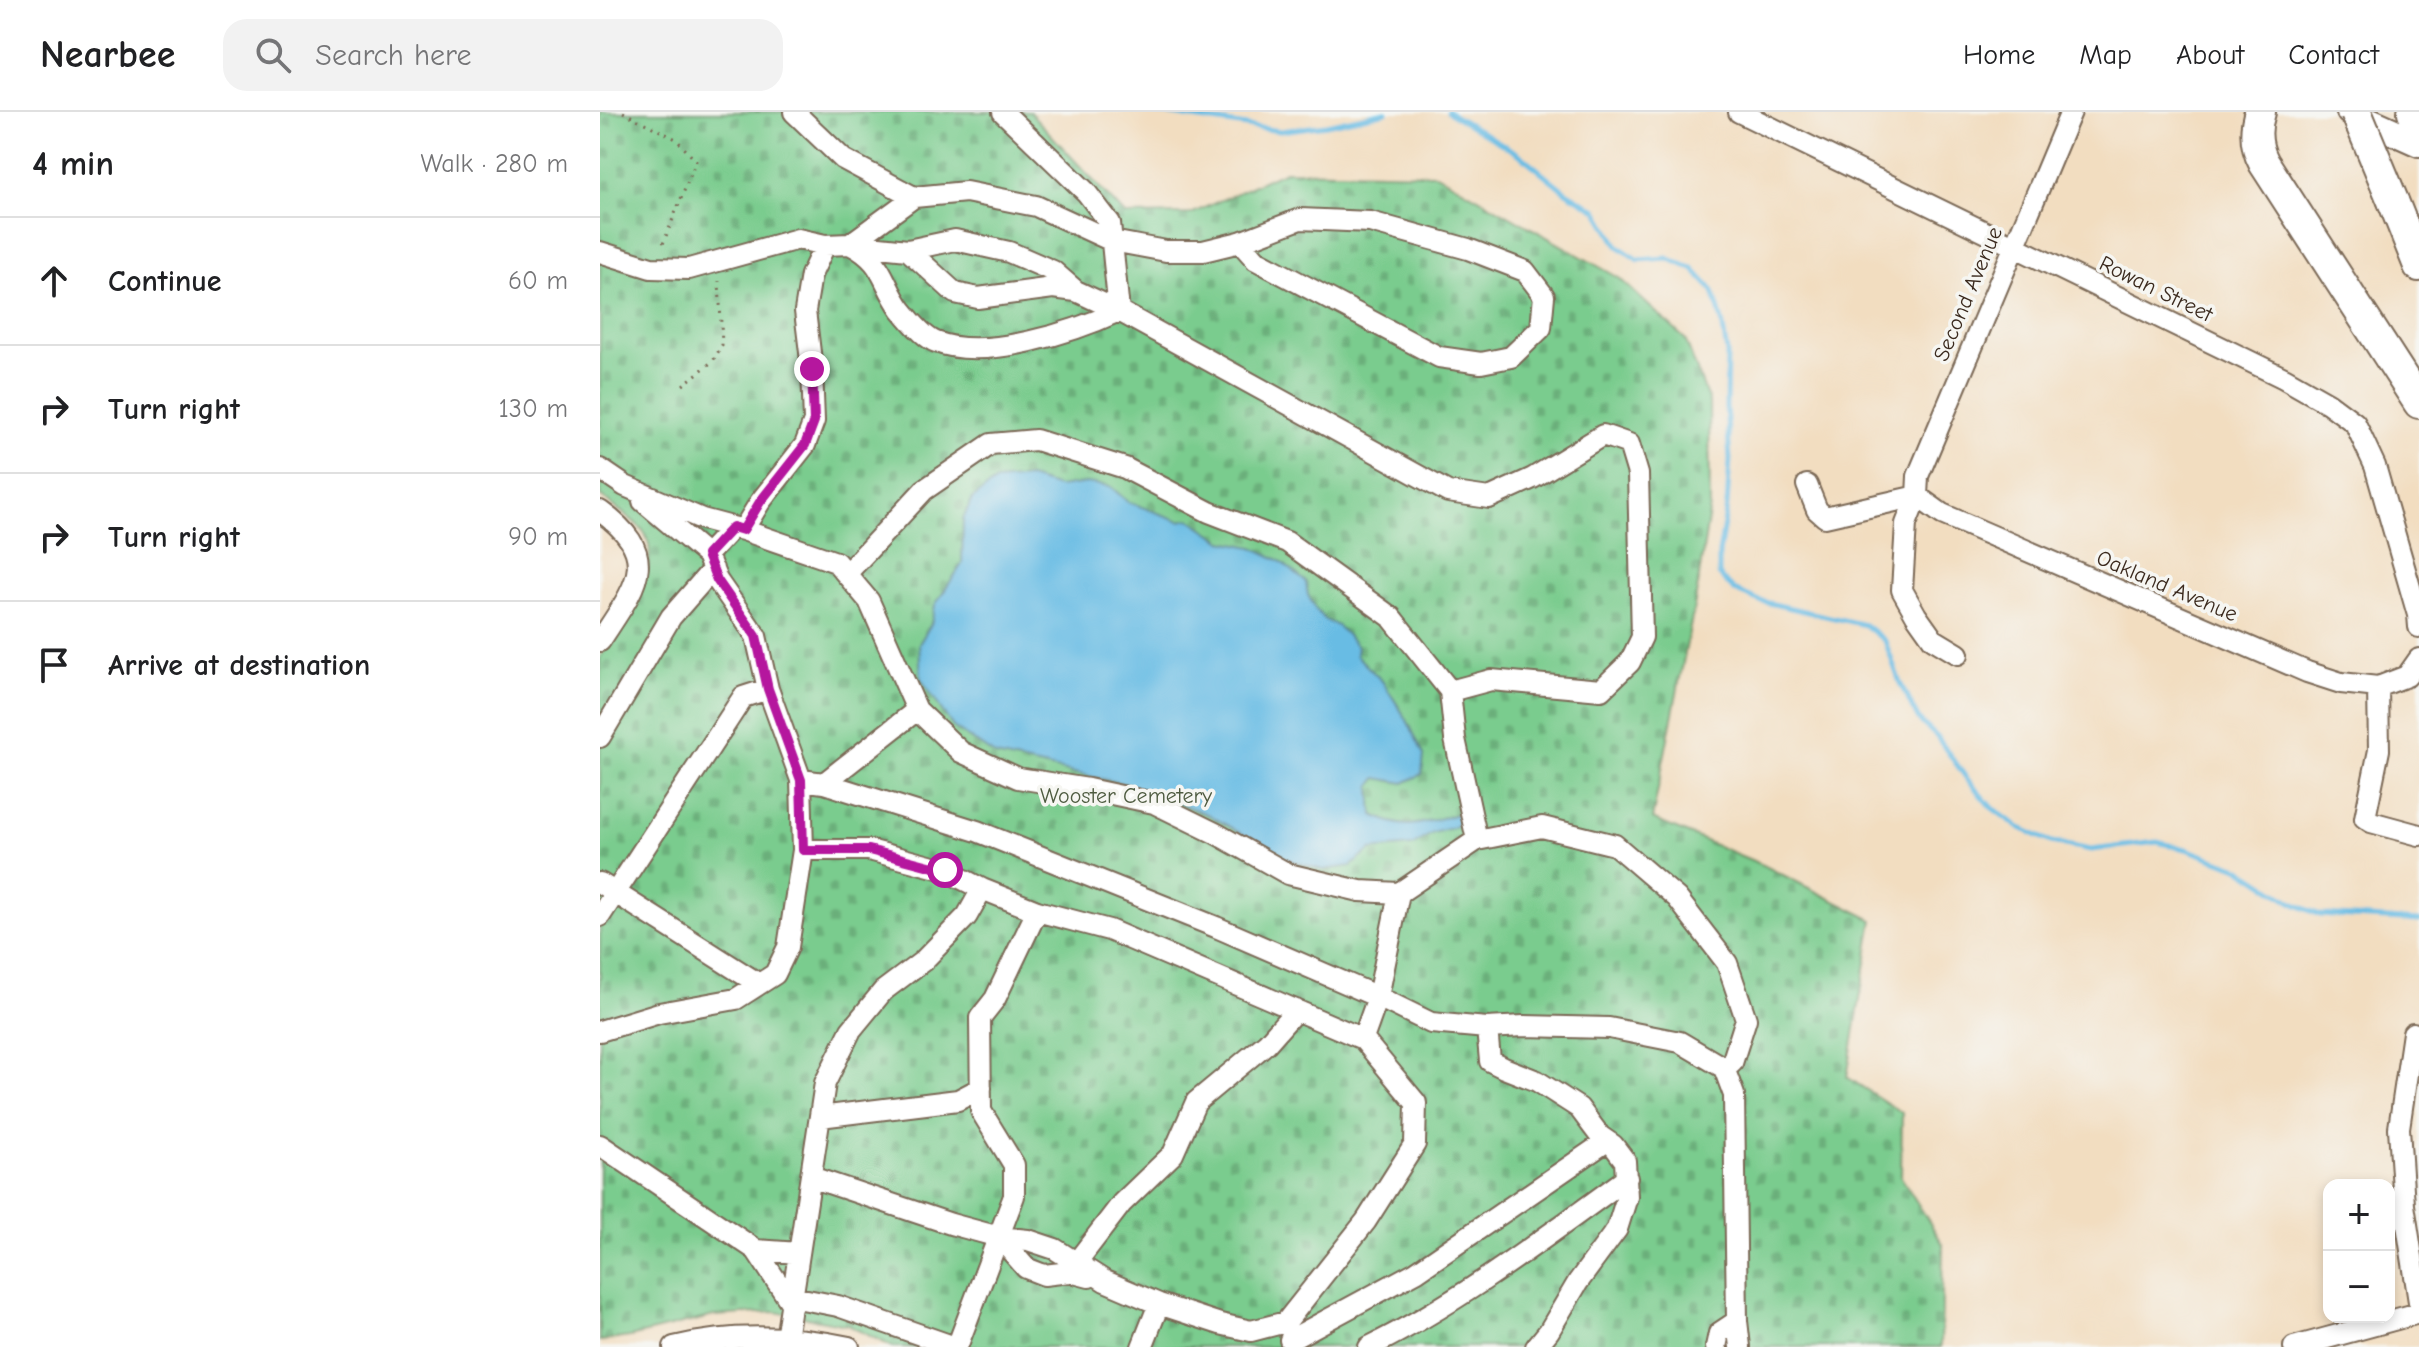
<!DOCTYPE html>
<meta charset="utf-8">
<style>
body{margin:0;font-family:"Comic Neue",sans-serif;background:#f2f2f2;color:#202124}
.controls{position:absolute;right:24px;bottom:24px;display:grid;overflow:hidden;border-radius:16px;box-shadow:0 4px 12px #0003}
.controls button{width:72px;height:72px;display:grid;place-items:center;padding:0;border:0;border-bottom:2px solid #e0e0e0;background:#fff;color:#202124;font:40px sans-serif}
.stop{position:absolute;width:24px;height:24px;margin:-18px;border:6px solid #b5179e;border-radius:50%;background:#fff}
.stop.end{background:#b5179e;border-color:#fff;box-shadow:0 2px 8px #0008}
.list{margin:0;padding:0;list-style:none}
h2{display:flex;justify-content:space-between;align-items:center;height:104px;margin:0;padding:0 32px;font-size:34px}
h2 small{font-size:26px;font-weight:400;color:#757577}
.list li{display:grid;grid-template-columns:52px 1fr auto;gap:24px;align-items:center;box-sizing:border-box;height:128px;padding:0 32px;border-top:2px solid #e0e0e0}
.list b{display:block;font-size:30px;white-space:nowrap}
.list em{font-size:26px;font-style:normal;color:#757577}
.icon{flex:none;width:44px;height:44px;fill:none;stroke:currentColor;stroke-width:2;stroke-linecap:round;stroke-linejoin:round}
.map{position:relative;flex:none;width:1819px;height:1235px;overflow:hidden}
header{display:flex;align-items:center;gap:48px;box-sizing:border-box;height:112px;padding:0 40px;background:#fff;border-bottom:2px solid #e0e0e0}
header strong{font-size:38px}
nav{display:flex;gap:44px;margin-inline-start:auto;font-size:28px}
.search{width:560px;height:72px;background:#f2f2f2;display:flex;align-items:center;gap:20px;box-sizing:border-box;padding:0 28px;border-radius:24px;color:#757577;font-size:30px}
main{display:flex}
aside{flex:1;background:#fff}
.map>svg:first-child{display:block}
.cemetery{fill:url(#cemetery-stones);stroke:#5a7b56;stroke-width:2}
.water{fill:#68bce4;stroke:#527381;stroke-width:2}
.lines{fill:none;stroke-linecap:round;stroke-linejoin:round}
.stream{stroke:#68bce4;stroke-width:5}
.minor-casing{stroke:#7b6957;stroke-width:24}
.major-casing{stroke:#7b6957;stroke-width:30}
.highway-casing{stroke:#7b6957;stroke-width:34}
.path{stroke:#7b6957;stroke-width:3;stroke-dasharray:2 6;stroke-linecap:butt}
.minor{stroke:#fff;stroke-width:20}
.major{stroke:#fff;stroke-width:26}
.highway{stroke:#fff;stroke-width:30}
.highway-bridge-casing{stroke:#7b6957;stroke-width:34;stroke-linecap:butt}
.highway-bridge{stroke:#fff;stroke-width:30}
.route{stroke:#b5179e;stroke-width:10}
.labels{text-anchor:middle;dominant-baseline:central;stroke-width:7;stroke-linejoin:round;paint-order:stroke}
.street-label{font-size:22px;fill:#3b2a1e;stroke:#f6f6f2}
.park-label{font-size:22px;fill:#4e5b40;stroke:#f6f6f2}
</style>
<header>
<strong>Nearbee</strong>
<div class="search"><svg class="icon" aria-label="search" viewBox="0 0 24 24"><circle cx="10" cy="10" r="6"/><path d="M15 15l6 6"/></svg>Search here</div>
<nav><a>Home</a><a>Map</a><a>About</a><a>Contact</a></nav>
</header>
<main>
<aside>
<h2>4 min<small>Walk · 280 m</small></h2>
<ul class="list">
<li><svg class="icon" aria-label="ahead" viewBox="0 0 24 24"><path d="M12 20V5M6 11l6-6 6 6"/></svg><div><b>Continue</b></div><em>60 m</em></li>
<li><svg class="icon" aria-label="right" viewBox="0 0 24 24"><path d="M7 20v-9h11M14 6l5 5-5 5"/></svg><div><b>Turn right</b></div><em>130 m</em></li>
<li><svg class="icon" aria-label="right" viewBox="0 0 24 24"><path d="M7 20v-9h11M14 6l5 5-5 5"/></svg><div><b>Turn right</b></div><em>90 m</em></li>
<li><svg class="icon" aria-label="arrive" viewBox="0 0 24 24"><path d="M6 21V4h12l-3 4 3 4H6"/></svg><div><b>Arrive at destination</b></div></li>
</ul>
</aside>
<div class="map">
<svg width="1819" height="1235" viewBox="0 0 1819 1235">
<defs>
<pattern id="cemetery-stones" width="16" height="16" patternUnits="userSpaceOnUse" patternTransform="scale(2)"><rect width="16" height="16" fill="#7acc8e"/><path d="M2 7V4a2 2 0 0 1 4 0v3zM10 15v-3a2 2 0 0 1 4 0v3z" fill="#6aaf7a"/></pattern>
</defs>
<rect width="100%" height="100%" fill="#f6f6f2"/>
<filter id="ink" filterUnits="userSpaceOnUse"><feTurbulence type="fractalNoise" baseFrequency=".0125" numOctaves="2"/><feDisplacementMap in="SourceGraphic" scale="16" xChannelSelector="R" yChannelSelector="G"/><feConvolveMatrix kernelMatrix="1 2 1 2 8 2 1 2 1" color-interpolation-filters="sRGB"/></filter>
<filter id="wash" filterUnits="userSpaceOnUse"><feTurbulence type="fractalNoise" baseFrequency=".006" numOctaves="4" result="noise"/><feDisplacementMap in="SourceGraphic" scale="32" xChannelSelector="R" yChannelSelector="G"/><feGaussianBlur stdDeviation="1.8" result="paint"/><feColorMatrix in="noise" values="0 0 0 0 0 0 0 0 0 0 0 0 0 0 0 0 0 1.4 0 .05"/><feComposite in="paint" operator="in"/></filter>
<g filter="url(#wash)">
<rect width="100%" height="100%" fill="#f2ddc0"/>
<path class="cemetery" d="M0,0H430L525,103L591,102L685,59L836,62L1019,166L1085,227L1109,290L1110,394L1095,490L1052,707L1163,753L1273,808L1247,965L1302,1001L1301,1065L1343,1132L1341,1235H293L247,1213L175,1200L114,1204L30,1225L0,1229V545C19,516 66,455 44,420C37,410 11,392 0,384Z"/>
<path class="water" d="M429,366L458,375L487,371L511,375L528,390L580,409L590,407L623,429L653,435L679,448L706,470L708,483L716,498L725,508L738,514L757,534L756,543L783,570L807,608L824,643L822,662L804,671L777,666L771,675L773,703C813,722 821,709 859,702L860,709L855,715L833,721L812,734L771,738L751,754L723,758L685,747L609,703L529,673L396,644L353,615L321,567L319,532L331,512L335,493L362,452L363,407L372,387L396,369Z"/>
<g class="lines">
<path class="stream" d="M553,0L680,19L726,13L786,0
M848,0L919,42L966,80L997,98L1018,134L1038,148L1067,146L1093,157L1113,179L1122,209L1127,241L1126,295L1130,347L1127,394L1119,441V463L1134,478L1160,489L1265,513L1285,529L1300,571L1319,608L1337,625L1367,667L1391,695L1418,715L1451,730L1491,738L1557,730L1586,737L1641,757L1693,791L1720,803L1819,809"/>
</g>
</g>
<g filter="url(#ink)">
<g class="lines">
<g class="minor-casing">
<path id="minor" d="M194,0L243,47L314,85
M1139,0L1684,266L1728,291L1755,311L1775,354L1818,503L1819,515
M250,132L314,85L366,80L436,94L512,129L566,139H603L640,130L700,107L770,110L868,137L925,159L944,184L941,216L911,245L881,251L839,245L656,148L640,130
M308,138L355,128L409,140L453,159L476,179
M0,140L51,156L89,157L198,127L225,133L250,132L308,138L355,181L378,186L453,176L476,179L519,199C474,220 385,249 336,230C325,226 309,207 301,197C281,169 285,150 250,132
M0,357L25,374L102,407L143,418L236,450L269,489L317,598L361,640L418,666L488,677L554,691L617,722L688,762L760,779L799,781L877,728L855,627L850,579L891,568L1001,578L1030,550L1042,525L1038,362L1029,332L1003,323L933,366L889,386L848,380L519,199L510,111L486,80L403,0
M1207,373L1217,398L1225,405L1317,384
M1317,384L1342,402L1707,560L1741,571L1778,575L1807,564L1819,547
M43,389L107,443
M0,399C64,445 35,475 0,529
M143,418L160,390L205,333L214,309L212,257L205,199L211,163L225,133
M246,462L324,378L391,332L436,328L525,356L609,400L687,430L791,505L850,579
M1358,542L1333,527L1316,503L1302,478L1306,412L1317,384L1318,364L1471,0
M1778,575L1779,638L1765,706L1771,710L1819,723
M0,625L71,505L113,457
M201,668L224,671L377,719L616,815L778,885L831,911L887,916L890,949L904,956L937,969L979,996L1000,1024L1013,1033L1025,1049L1027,1085L1017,1117L978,1170L949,1219L936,1235
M224,671L317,598
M877,728L942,715L1015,733L1077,786L1127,851L1146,907L1132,951L1124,956
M203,738H269L345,758L382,777
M0,771L159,872
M0,804L143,585L168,577
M887,916L924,914L1009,916L1080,930L1124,956L1134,983L1137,1209L1140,1235
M0,919L59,901L136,887L175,862L188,835L203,738L201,668L168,577L156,524L117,468L107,443L133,415
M1813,921L1799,1016L1804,1093L1819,1190
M220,1005L358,988L381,976
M0,1033L156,1138L199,1141
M211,1065L351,1112L399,1125L426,1156L444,1163L470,1160L489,1165
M399,1125L428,1128L455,1137L505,1169L559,1192L620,1212L651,1219L686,1210L766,1109L815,1032L816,991L763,927
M156,1138L191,1191
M476,1151L522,1091L573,1042L596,990L667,931L696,898
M192,1185L238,1194L355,1235
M186,1227L225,971L251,918L283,879L323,849L367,804L382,777L437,799L509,818L763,927L778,885L799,781
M690,1228L816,1160L1007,1029
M74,1235C132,1221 190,1223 249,1235
M357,1235L414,1084V1053L381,999L380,906L395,887L437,799
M542,1235L559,1192
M769,1235C861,1190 944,1126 1027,1066
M1116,1235L1119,1221L1137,1209
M1694,1235L1819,1201"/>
</g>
<g class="major-casing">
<path id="major" d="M1750,0L1819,31"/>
</g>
<g class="highway-casing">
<path id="highway" d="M1660,0C1654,18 1655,34 1664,51L1819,291
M1813,0L1819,16
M1793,89L1819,154"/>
</g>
<path class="path" d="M23,0L76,27L96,49L61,137
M83,273L113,249L122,233L119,169"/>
<use href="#minor" class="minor"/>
<use href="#major" class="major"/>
<use href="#highway" class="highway"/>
<g class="highway-bridge-casing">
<path id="highway-bridge" d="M1756,0L1793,89"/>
</g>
<use href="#highway-bridge" class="highway-bridge"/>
</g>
</g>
<g class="lines" filter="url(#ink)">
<path class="route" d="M212,257L214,309L205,333L160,390L143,418L133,415L107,443L117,468L156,524L168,577L201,668L203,738H269L345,758"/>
</g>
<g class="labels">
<g class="street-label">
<text transform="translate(1556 177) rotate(26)">Rowan Street</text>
<text transform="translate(1368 182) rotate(-67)">Second Avenue</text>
<text transform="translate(1567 474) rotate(23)">Oakland Avenue</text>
</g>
<g class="park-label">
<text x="526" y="684">Wooster Cemetery</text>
</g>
</g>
</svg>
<div class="controls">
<button>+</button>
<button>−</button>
</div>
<div class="stop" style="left:345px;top:758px"></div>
<div class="stop end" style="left:212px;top:257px"></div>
</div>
</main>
